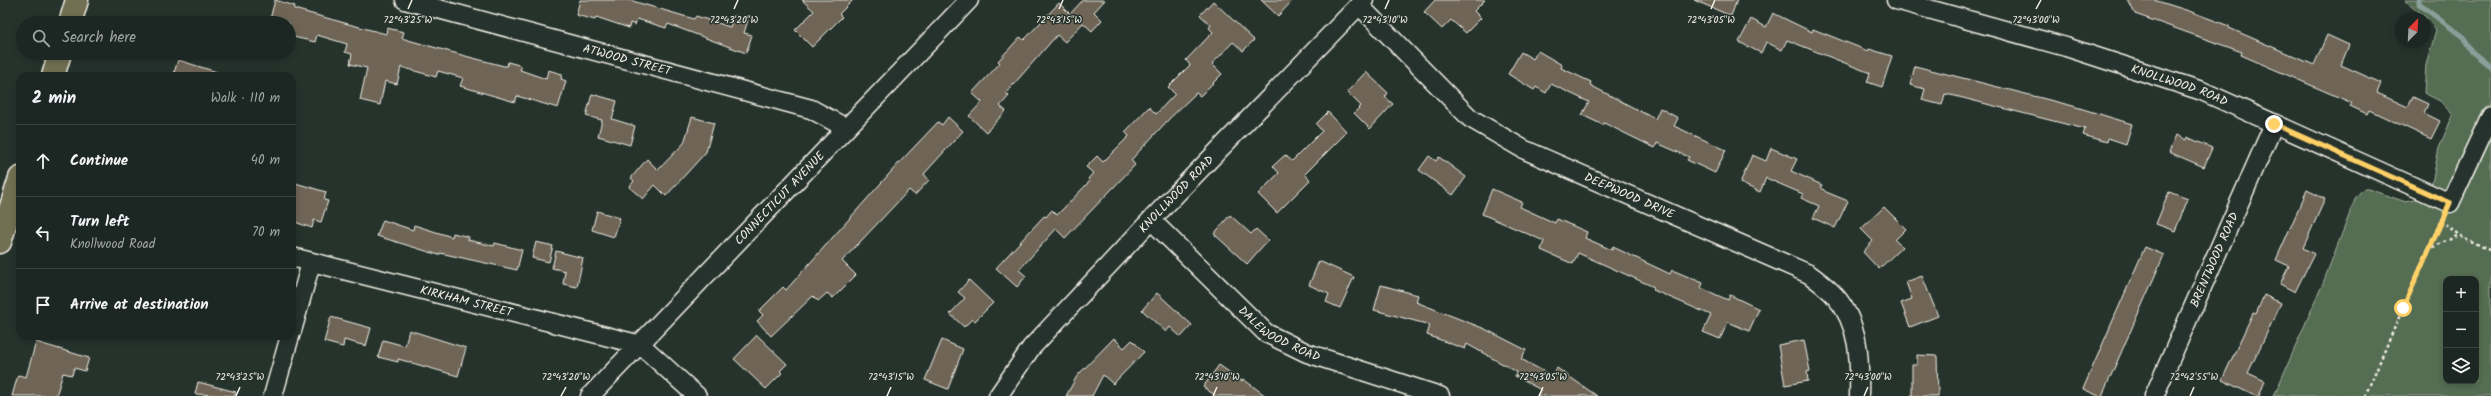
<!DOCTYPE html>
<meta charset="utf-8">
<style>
body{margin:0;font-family:Kalam,sans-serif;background:#252e2a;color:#f1f3f6}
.controls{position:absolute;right:12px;bottom:12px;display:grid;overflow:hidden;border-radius:8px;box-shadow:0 2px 6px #0003}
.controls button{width:36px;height:36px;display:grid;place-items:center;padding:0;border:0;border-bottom:1px solid #3a4340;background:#1c2622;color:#f1f3f6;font:20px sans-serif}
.compass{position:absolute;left:2395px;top:12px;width:36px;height:36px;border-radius:50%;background:#1c2622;box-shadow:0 2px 6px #0003;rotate:24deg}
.stop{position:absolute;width:12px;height:12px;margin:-9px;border:3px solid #ffd166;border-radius:50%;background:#fff}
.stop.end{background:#ffd166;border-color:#fff;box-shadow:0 1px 4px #0008}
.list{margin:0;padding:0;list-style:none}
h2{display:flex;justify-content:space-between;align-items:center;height:52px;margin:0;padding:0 16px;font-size:17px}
h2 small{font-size:13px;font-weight:400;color:#a0a5a5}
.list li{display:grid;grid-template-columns:26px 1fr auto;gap:12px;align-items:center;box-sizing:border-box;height:72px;padding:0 16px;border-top:1px solid #3a4340}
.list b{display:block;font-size:15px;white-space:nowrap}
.list p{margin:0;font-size:13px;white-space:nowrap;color:#a0a5a5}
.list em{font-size:13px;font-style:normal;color:#a0a5a5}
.icon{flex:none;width:22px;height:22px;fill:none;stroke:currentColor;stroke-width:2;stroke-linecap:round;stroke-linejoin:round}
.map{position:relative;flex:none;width:2491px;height:396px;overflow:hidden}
.search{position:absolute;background:#1c2622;box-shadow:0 2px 6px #0003;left:16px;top:16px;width:280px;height:44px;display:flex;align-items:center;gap:10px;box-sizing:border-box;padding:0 14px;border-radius:22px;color:#a0a5a5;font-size:15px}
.panel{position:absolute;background:#1c2622;box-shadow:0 2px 6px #0003;left:16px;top:72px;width:280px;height:268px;border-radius:12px}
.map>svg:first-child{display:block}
.green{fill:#546d52;stroke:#a4af9d;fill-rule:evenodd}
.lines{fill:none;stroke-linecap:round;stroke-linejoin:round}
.stream{stroke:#8a9f9a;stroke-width:5}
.building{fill:#6e6556;stroke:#f4f1e8}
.minor-casing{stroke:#f4f1e8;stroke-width:21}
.major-casing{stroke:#f4f1e8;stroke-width:25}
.path{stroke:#f4f1e8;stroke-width:2.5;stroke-dasharray:3 3;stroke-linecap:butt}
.minor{stroke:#26332d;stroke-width:18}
.major{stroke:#716f52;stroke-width:22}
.route{stroke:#ffd166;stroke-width:5}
.ticks{fill:none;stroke:#f4f1e8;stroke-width:1.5}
.labels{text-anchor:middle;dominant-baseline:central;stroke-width:3;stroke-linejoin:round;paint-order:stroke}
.street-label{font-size:12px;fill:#f4f1e8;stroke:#26332d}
.ticks-label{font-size:10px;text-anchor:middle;fill:#f4f1e8;stroke:#26332d;stroke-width:3;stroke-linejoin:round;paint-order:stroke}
</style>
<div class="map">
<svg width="2491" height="396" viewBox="0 0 2491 396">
<rect width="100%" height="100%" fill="#26332d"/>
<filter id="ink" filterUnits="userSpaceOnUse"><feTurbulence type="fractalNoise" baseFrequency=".025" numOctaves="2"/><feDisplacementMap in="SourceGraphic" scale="8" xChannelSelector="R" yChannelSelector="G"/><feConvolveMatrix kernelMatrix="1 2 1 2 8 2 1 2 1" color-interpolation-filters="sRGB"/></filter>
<g filter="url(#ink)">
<path class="green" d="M2405,0H2491V396H2274L2323,283L2356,197L2363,189H2368L2406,202L2423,198L2432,183L2439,148L2453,115L2440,101L2424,93L2426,65L2436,31L2430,21ZM2446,279H2476V381H2446Z"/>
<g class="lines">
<path class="stream" d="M2419,0V4L2463,37L2472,52L2491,67"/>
</g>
<path class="building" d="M275,0L295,6L294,9L352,25L386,34L387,28L404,32L402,38L408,40L469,57L504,66H507L508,62L522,66L520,70L546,79L548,70L562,74L561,79L566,81L558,108L517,96L515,102L460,86L463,78L438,71L436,77L401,67L397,84L385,81L380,105L360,100L367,68L350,64L352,54L345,52L347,44L317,35L315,42L289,36V23H269Z
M580,0H629L694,19L696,16L730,27L734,15L748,20L744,33L752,35L746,53L668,24L666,28L637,19L635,25L630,23L629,28L596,17L595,20L576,15Z
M802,0H853L839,14L842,17L812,47L795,30L814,11Z
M1083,0H1105L1094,12L1102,20L1092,31L1083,23L1065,42L1057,35L1006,93L1009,96L1000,106L1006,111L986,132L969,116L982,102L972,93L1000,63L998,61L1020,37L1024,40L1059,3L1070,14Z
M1261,0H1293L1278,16Z
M1435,0H1485L1474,11L1481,18L1466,33L1451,20L1442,29L1424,12Z
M1694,0H1737L1731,16Z
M2128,0H2154L2189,11L2229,26V28L2314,65L2327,35L2349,45L2341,65L2381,83L2377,93L2408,107L2413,97L2428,104L2424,113L2440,121L2431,139L2369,110L2367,114L2350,106L2352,103L2241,55L2242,52L2135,14Z
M1213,1L1254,40L1243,51L1233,42L1212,64L1222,74L1200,96L1196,93L1169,119L1131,160L1135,165L1065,238L1056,229L1019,270L1026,276L1017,287L996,268L1044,216L1046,217L1052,210L1057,215L1090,181L1088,179L1093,173L1086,167L1097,156L1103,162L1129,136L1125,132L1149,107L1156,114L1175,94L1168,87L1190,65L1186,60L1213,32L1209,28L1211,25L1200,15Z
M1773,13L1812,32L1813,29L1868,51L1869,49L1892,56L1882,87L1867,82L1870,73L1787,40L1782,50L1766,42L1761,53L1739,42L1751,19L1766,27Z
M1538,51L1562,65L1561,68L1591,82L1590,85L1655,119L1660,108L1678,118L1674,126L1726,150L1715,173L1687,160L1689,157L1657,143L1655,148L1604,123L1603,125L1582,115L1589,102L1551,84L1546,93L1536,87L1534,90L1508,74L1521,52L1533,59Z
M178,60L220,73L219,76H173Z
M1915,66L2073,106L2132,124L2126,144L2108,138L2107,142L2083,135L2085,129L1955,96L1945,94L1942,105L1922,100L1925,89L1910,85Z
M1366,72L1388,93L1385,97L1393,104L1370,129L1354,113L1361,106L1347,92Z
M592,94L617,101L612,119L635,126L630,145L598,136L602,120L586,116Z
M1328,112L1347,132L1305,174L1310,180L1277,213L1258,194L1279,173L1273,166L1285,155L1292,161L1322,131L1316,124Z
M692,117L714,123L706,152L666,196L655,185L643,199L629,187L634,181L631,178L647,159L658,170L684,143Z
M948,117L963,131L924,174L929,180L915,195L909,190L842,261L856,275L833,298L827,293L818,301L813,296L771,336L757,321L763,315L759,311L783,287L786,290L898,164L938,122L942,125Z
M2176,135L2186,140L2187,137L2212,148L2204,167L2169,152Z
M1771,148L1797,159L1791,171L1822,185L1821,187L1826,192L1848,201L1835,228L1813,218L1819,206L1801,198L1803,194L1766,178L1760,192L1740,183L1752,155L1766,161Z
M1429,156L1436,161L1439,157L1466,177L1453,195L1419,170Z
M292,182L326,192L324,200L328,201L321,222L314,220L312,228L292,221Z
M1492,189L1522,202L1520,207L1555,223L1557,219L1587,232L1585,238L1612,250L1613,247L1670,274L1672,270L1703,283L1701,288L1728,300L1730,295L1759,309L1749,331L1728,322L1720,339L1703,332L1711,315L1653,290L1654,287L1578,253L1573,264L1541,250L1544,241L1482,214Z
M2307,190L2325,199L2303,248L2314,254L2295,292L2280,284L2289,266L2276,260Z
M2169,192L2188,199L2175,231L2156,224Z
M1884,207L1906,229L1895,240L1902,247L1879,269L1863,252L1873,241L1861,229Z
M597,211L620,218L614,237L592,230Z
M1230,215L1251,234L1256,229L1268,240L1247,264L1214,234Z
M383,220L413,230L414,225L452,237L453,233L469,237L468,240L494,246L495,243L522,250L517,270L440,253L439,255L377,236Z
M536,242L553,246L549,262L532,258Z
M2145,247L2164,255L2102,396H2099L2083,389Z
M556,251L583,258L577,287L563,284L565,271L552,268Z
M1319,261L1354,277L1340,308L1326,302L1329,294L1309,285Z
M1922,276L1938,316L1910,327L1901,303L1912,299L1906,282Z
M969,280L993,303L975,321L972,319L964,327L950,314L965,298L958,292Z
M1381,285L1418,295L1416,302L1485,329L1526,350L1521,359L1552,376L1557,368L1597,396H1537L1541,390L1515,376L1517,372L1467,344L1465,349L1427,335L1430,325L1374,310Z
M1157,293L1192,325L1181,337L1170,327L1166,332L1142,310Z
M2264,295L2281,303L2248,373L2265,381L2259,396H2255L2222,380L2253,313L2256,314Z
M331,317L371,328L366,346L344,340L343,347L324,342Z
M409,330L466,348L458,376L398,359V362L378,357L383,340L405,346Z
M757,335L787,364L780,371L782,373L766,389L734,359Z
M1114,338L1124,348L1132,340L1144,352L1113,384L1103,375L1092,396H1066L1077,376Z
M942,340L963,349L948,389L925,380Z
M1804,340L1810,371L1807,372L1808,381L1785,385L1778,345Z
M36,342L89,358L85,371L74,368L72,375L63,373L56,396H12L18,375L26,377Z
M1917,355L1937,356L1938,396H1912V365H1917Z
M1219,365L1242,381L1243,379L1266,396H1216L1203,387Z
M198,382L236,392L235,396L195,394Z"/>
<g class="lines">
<g class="minor-casing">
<g id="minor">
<path id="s1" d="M405,0L811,109L846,128"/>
<path id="s2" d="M1896,0L2066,47L2202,91L2450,203L2491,115"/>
<path id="s3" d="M1359,5L1470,118L1523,149L1809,274C1818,281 1828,288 1835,296C1860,324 1860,361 1859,396"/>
<path id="s4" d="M1151,220L1266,333L1307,353L1440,396"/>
<path id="s5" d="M292,257L641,345L697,396"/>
<path d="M292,331L311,263"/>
<path d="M273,396L290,336"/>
<path id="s6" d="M590,396L969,0"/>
<path id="s7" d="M998,396L1031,348L1151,220L1364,0"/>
<path id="s8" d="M2154,396L2274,124"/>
</g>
</g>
<g class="major-casing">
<path id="major" d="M70,23L77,0
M53,76L60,53
M0,242L20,178"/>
</g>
<path class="path" d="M2441,221L2459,235L2491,251
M2427,250L2459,235
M2365,396L2442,218"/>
<use href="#minor" class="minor"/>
<use href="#major" class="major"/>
</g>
</g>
<g class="lines" filter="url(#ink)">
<path class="route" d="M2274,124L2450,203L2403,308"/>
</g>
<path class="ticks" d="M408,9L412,0M734,9L738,0M1059,9L1063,0M1385,9L1389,0M1711,9L1715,0M2036,9L2041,0M236,396L240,387M561,396L566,387M887,396L891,387M1213,396L1217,387M1539,396L1543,387M1864,396L1868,387M2190,396L2194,387"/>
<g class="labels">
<g class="street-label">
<text stroke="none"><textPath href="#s1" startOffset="230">ATWOOD STREET</textPath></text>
<text stroke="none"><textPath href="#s2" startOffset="296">KNOLLWOOD ROAD</textPath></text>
<text stroke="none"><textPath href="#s7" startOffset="270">KNOLLWOOD ROAD</textPath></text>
<text stroke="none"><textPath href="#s3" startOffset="336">DEEPWOOD DRIVE</textPath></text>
<text stroke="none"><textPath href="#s6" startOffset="274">CONNECTICUT AVENUE</textPath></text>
<text stroke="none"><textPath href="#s8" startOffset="149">BRENTWOOD ROAD</textPath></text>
<text stroke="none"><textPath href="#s5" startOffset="180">KIRKHAM STREET</textPath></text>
<text stroke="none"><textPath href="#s4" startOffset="173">DALEWOOD ROAD</textPath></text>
</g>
</g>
<g class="ticks-label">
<text x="408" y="23">72°43'25"W</text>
<text x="734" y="23">72°43'20"W</text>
<text x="1059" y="23">72°43'15"W</text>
<text x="1385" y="23">72°43'10"W</text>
<text x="2036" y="23">72°43'00"W</text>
<text x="1711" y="23">72°43'05"W</text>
<text x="240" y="380">72°43'25"W</text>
<text x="566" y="380">72°43'20"W</text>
<text x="891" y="380">72°43'15"W</text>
<text x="1217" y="380">72°43'10"W</text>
<text x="1543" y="380">72°43'05"W</text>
<text x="1868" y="380">72°43'00"W</text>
<text x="2194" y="380">72°42'55"W</text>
</g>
</svg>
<div class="controls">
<button>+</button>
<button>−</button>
<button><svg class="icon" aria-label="layers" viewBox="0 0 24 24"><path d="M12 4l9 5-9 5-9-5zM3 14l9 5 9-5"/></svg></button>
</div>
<svg class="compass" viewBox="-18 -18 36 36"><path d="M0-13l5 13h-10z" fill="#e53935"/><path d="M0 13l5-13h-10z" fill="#a0a5a5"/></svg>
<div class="stop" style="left:2403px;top:308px"></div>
<div class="stop end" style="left:2274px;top:124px"></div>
<div class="search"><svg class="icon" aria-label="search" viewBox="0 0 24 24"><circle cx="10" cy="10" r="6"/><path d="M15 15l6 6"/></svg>Search here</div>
<section class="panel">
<h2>2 min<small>Walk · 110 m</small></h2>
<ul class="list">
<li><svg class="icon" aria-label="ahead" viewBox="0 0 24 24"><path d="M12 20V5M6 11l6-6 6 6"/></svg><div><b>Continue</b></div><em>40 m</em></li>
<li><svg class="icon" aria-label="left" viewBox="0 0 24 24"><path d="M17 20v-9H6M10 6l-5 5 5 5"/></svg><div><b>Turn left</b><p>Knollwood Road</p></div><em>70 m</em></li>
<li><svg class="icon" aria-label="arrive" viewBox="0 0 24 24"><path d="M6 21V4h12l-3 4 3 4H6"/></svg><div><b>Arrive at destination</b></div></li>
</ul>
</section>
</div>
